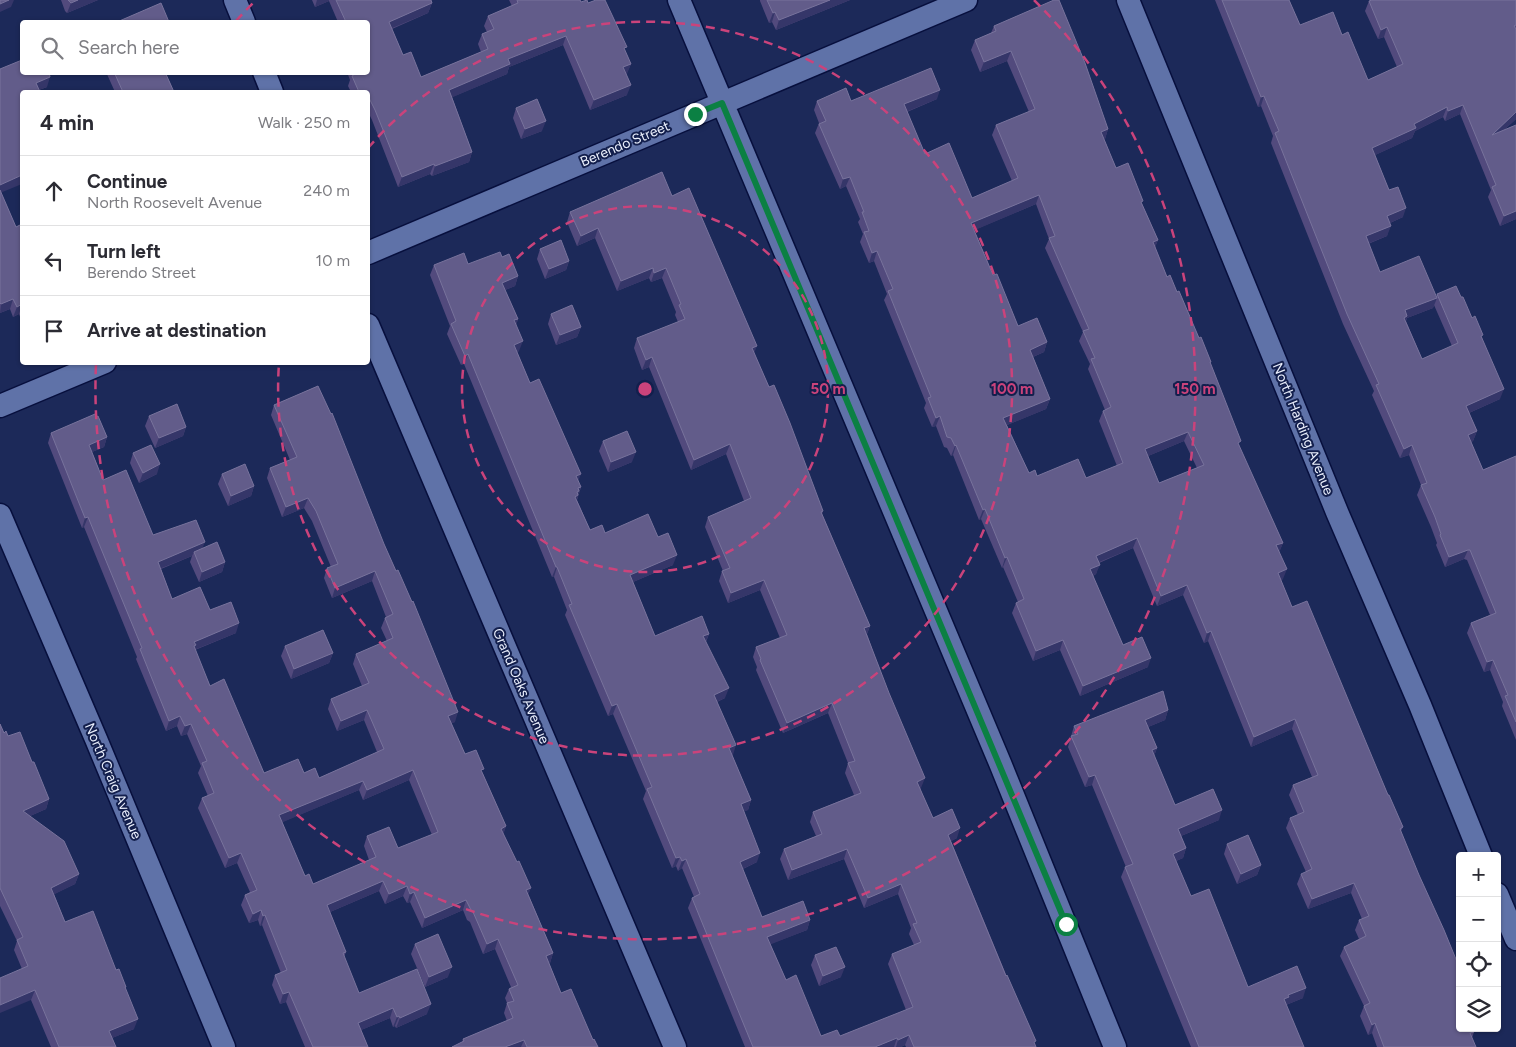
<!DOCTYPE html>
<meta charset="utf-8">
<style>
body{margin:0;font-family:Figtree,sans-serif;background:#f2f2f3;color:#2b2b33}
.controls{position:absolute;right:15px;bottom:15px;display:grid;overflow:hidden;border-radius:5px;box-shadow:0 1px 4px #0004}
.controls button{width:45px;height:45px;display:grid;place-items:center;padding:0;border:0;border-bottom:1px solid #e1e1e2;background:#fff;color:#2b2b33;font:25px sans-serif}
.stop{position:absolute;width:15px;height:15px;margin:-11px;border:4px solid #0b8043;border-radius:50%;background:#fff}
.stop.end{background:#0b8043;border-color:#fff;box-shadow:0 1px 5px #0008}
.list{margin:0;padding:0;list-style:none}
h2{display:flex;justify-content:space-between;align-items:center;height:65px;margin:0;padding:0 20px;font-size:21px}
h2 small{font-size:16px;font-weight:400;color:#7c7c81}
.list li{display:grid;grid-template-columns:32px 1fr auto;gap:15px;align-items:center;box-sizing:border-box;height:70px;padding:0 20px;border-top:1px solid #e1e1e2}
.list b{display:block;font-size:19px;white-space:nowrap}
.list p{margin:0;font-size:16px;white-space:nowrap;color:#7c7c81}
.list em{font-size:16px;font-style:normal;color:#7c7c81}
.icon{flex:none;width:28px;height:28px;fill:none;stroke:currentColor;stroke-width:2;stroke-linecap:round;stroke-linejoin:round}
.map{position:relative;flex:none;width:1516px;height:1047px;overflow:hidden}
.search{position:absolute;background:#fff;box-shadow:0 1px 4px #0004;left:20px;top:20px;width:350px;height:55px;display:flex;align-items:center;gap:12px;box-sizing:border-box;padding:0 18px;border-radius:5px;color:#7c7c81;font-size:19px}
.panel{position:absolute;background:#fff;box-shadow:0 1px 4px #0004;left:20px;top:90px;width:350px;height:275px;border-radius:5px}
.map>svg:first-child{display:block}
.lines{fill:none;stroke-linecap:round;stroke-linejoin:round}
.street-casing{stroke:#070f3d;stroke-width:25}
.street{stroke:#5f72a8;stroke-width:22}
.wall{fill:#524a7d;fill-rule:evenodd}
.shaded-wall{fill:#353669}
.building{fill:#625c8a;stroke:#78739c;fill-rule:evenodd}
.route{stroke:#0b8043;stroke-width:6}
.ring{fill:none;stroke:#ca437b;stroke-width:2.5;stroke-dasharray:9 6}
.labels{text-anchor:middle;dominant-baseline:central;stroke-width:4;stroke-linejoin:round;paint-order:stroke}
.street-label{font-size:14px;fill:#ebf0fd;stroke:#131f4d}
.centre{fill:#ca437b;stroke:#131f4d;stroke-width:2.5}
.ring-label{font-size:15px;text-anchor:middle;font-weight:bold;fill:#ca437b;stroke:#131f4d;stroke-width:4;stroke-linejoin:round;paint-order:stroke}
</style>
<div class="map">
<svg width="1516" height="1047" viewBox="0 0 1516 1047">
<rect width="100%" height="100%" fill="#1c2959"/>
<g class="lines">
<g class="street-casing">
<path id="street" d="M235,0L244,22
M679,0L1000,763L1115,1047
M1128,0L1337,512L1420,705L1481,856
M264,72L272,92
M368,253L966,0
M368,325L675,1047
M0,406L105,362
M0,515L96,739L224,1047
M1497,894L1516,939"/>
</g>
<use href="#street" class="street"/>
</g>
<path class="wall" d="M61,0H98L67,13L65,11Z
M312,0H431L432,3L428,13L392,29L403,55L421,77L481,52L478,44L482,34L487,32L484,26L488,16L512,6L509,0H580L581,2L588,3L625,51L631,64L626,74L627,95L590,110L563,45L509,67L507,74L452,97L472,152L469,162L432,176L430,174L398,187L372,120L368,112V92H351L348,86L350,80L347,72H368V22H338L329,1L315,7Z
M760,0H850L776,30L772,22L769,23L760,1Z
M1215,0H1289L1300,25L1342,35L1368,80L1397,67L1384,37L1378,39L1365,11L1369,1L1516,0V119L1504,130L1516,125V219L1500,226L1488,197L1491,190L1460,114L1445,121L1443,117L1415,131L1412,138L1375,155L1389,190L1403,217L1390,223L1387,236L1368,244L1380,272L1436,297L1437,294L1461,297L1482,338L1500,399L1469,413L1477,431L1473,441L1471,442L1483,470L1516,456V740L1502,706L1503,702L1490,670L1484,672L1467,633L1471,623L1490,615L1467,560L1464,559L1445,567L1436,545L1437,543L1431,527L1417,495L1421,485L1409,455L1400,458L1372,395L1374,391L1343,324L1271,143L1273,136L1261,106L1258,107ZM1434,305L1452,346L1422,359L1406,321L1407,318L1433,308Z
M994,26L1108,129L1105,139H1104L1116,168L1142,204L1158,240L1155,247L1167,277L1177,292L1199,338L1211,362L1210,364L1239,447L1283,543L1279,552L1283,579L1281,580L1292,607L1388,795L1403,827L1401,831L1460,1028L1474,1032L1472,1038L1476,1047H1377L1372,1033L1368,1035L1360,1016L1364,1006L1340,956L1344,947L1359,939L1355,930L1359,920L1362,919L1351,893L1308,909L1297,884L1301,874L1306,872L1286,828L1290,818L1298,815L1289,795L1293,785L1312,777L1292,729L1251,747L1208,641L1204,643L1183,595L1157,606L1133,548L1099,563L1096,574L1093,576L1123,645L1148,667L1080,696L1060,650L1033,661L1012,613L1016,603L1018,602L1003,567L1002,568L981,519L979,520L953,455L951,456L947,448L944,447L936,426L932,427L924,408L926,403L884,300L887,294L874,261L869,263L860,242L863,234L858,222L860,219L846,186L840,189L815,133L819,123L814,110L817,101H851L937,99L907,112L925,154L972,198L1012,181L992,135L996,125L1029,112L1007,61L980,72L971,50L975,40L991,33ZM1036,204L1049,239L1045,248L1083,332L1079,341L1090,364L1088,369L1105,410L1103,411L1099,421L1117,466L1086,478L1037,476L1029,473L1007,425L1046,409L1050,399L1033,357L1044,352L1047,342L1018,326L993,275L974,230ZM1184,441L1197,468L1159,483L1148,456Z
M0,69L47,87L39,90L1,193L16,227L22,224V322L19,314L13,317L10,309L0,313Z
M106,72H165L174,92H115Z
M516,108L542,131L521,139L513,118Z
M672,196L754,353L823,511L822,514L870,626L867,634L921,788L920,789L933,818L957,838L951,841L1036,1047H906L905,1045L901,1047H745L688,908L692,898L694,897L682,868L678,871L676,866L672,868L643,799L646,791L613,714L608,716L565,615L567,610L554,577H552L464,364L461,365L447,334L450,326L430,275L434,265L468,264L502,257L518,276L515,286L505,290L518,319L516,325L519,351L517,352L530,383L581,487L577,500L590,530L605,533L658,537L673,565L633,582L655,636L709,634L706,642L725,698L717,702L732,755L751,800L748,810L744,811L757,862L743,869L762,917L810,920L807,930L770,944L786,980L821,1036H840L906,1010L888,964L892,954L914,945L909,934L911,928L898,894L864,908L844,859L788,880L780,859L784,849L816,836L810,822L813,812L854,795L845,773L848,763L828,713L783,733L756,670L757,667L753,657L756,647L780,638L760,590L728,603L719,581L722,571H723L705,527L708,517L744,501L726,454L691,470L649,367L642,370L634,348L637,338L678,322L675,315L676,312L662,278L651,282L649,278L617,291L595,238L577,246L567,222L570,212Z
M540,249L569,261L566,270L545,279L537,259Z
M551,314L581,327L577,337L556,345L548,324Z
M318,386L455,722L451,723L465,754L483,774L506,826L503,834L553,953L550,963H549L561,993L598,1047H452L462,1043L463,1039L507,1021L504,1013L507,1003L505,998L509,989L511,987L495,949L483,954L470,922L467,920L463,910L422,928L410,902L407,903L403,896L385,904L379,891L330,912L346,952L344,957L359,993L427,1014L396,1028L395,1026L393,1027L390,1018L361,1030L368,1047H305L286,1002L280,1004L272,985L275,975L281,973L262,925L260,926L258,920L249,923L241,905L245,895L250,892L237,863L225,868L198,808L202,798L208,796L198,773L201,766L187,734L181,736L177,726L166,731L136,659L137,657L84,527L82,528L48,443L51,433L96,417L107,437L104,447L92,452L103,480L153,535L203,548L225,562L222,572L199,582L190,562L192,556L161,569L172,599L210,610L236,633L195,650L210,686L264,773H304L319,778L377,752L364,720L337,731L328,709L331,699L362,686L353,664L356,654L387,641L381,628L385,618L386,617L372,581L332,598L324,578L327,568L331,567L312,521L304,508L282,517L267,478L270,468L290,460L271,415L274,405ZM409,780L432,835L398,848L367,836L364,846L369,860L313,884L305,876L282,822L359,790L363,800Z
M149,416L186,427L183,436L155,448L145,426Z
M603,441L632,462L608,472L599,451Z
M133,453L157,474L139,483L130,463Z
M222,474L254,486L251,496L228,506L218,484Z
M285,646L333,653L329,663L291,679L281,656Z
M1168,710L1165,720L1148,727L1157,748L1154,756L1175,805L1219,820L1181,836L1186,848L1183,858L1176,861L1191,896L1248,987L1303,998L1286,1005L1304,1047H1191L1121,877L1125,867H1126L1092,785L1085,787L1068,747L1074,726Z
M0,724L4,733L8,736L32,762L49,799L46,809L30,816L79,874L75,884L54,894L65,922L116,970L126,987L125,989L134,1029L112,1038L116,1047H51L31,1000L22,969L14,950L17,941L0,906Z
M1227,844L1261,865L1257,875L1237,884L1224,854Z
M415,944L448,977L425,987L411,954Z
M815,955L841,977L819,986L811,965Z"/>
<path class="shaded-wall" d="M9,0H14L11,7L0,12V4Z
M78,0H98L67,13L71,3Z
M317,0H329V1L315,7Z
M830,0H850L776,30L779,20Z
M432,3L428,13L385,31L389,22Z
M775,12L772,22L769,23L773,13Z
M1387,27L1384,37L1378,39L1381,30Z
M566,36L563,45L509,67L507,74L446,100L449,90L508,59Z
M1011,51L1007,61L980,72L984,62Z
M631,64L627,74L620,77L623,67Z
M50,77L47,87L33,92L36,83Z
M631,85L627,95L590,110L594,100Z
M940,90L937,99L901,114L904,104Z
M1264,96L1261,106L1258,107L1261,97Z
M1463,105L1460,114L1445,121L1448,111Z
M1447,107L1443,117L1415,131L1412,138L1369,158L1372,148L1414,124Z
M1516,112V119L1488,145L1492,135Z
M546,121L542,131L521,139L525,129Z
M1108,129L1105,139L1097,142L1101,132Z
M472,152L469,162L432,176L435,166Z
M434,164L430,174L398,187L402,177Z
M22,175V184L0,193V185Z
M850,177L846,186L840,189L843,179Z
M1039,195L1036,204L968,233L971,223Z
M1406,208L1403,217L1383,226L1387,216Z
M1516,211V219L1500,226L1504,216Z
M1391,226L1387,236L1362,246L1366,236Z
M598,228L595,238L577,246L581,236Z
M1158,240L1154,250L1153,242Z
M877,251L874,261L869,263L872,253Z
M569,261L566,270L545,279L549,269Z
M653,268L649,278L617,291L621,281Z
M666,268L662,278L651,282L654,273Z
M518,276L515,286L498,293L502,283Z
M1437,298L1433,308L1407,318L1404,326L1405,310Z
M13,299L10,309L0,313L1,304Z
M22,304L19,314L13,317L17,307Z
M518,319L515,329L514,320Z
M581,327L577,337L556,345L560,335Z
M523,341L519,351L510,355L514,345Z
M1047,342L1044,352L1026,360L1030,350Z
M757,346L753,356L752,348Z
M468,354L464,364L461,365L465,356Z
M652,357L649,367L642,370L646,360Z
M1504,389L1500,399L1462,416L1466,406Z
M1050,399L1046,409L1000,428L1003,418Z
M940,416L936,426L932,427L936,418Z
M186,427L183,436L155,448L159,438Z
M1477,431L1473,441L1464,445L1468,435Z
M1188,432L1184,441L1141,459L1145,449Z
M107,437L104,447L85,455L89,445Z
M730,444L726,454L691,470L694,460Z
M956,445L953,455L951,456L955,446Z
M1412,445L1409,455L1400,458L1404,449Z
M636,452L632,462L608,472L611,462Z
M160,464L157,474L139,483L143,473Z
M581,474L577,484L576,476Z
M254,486L251,496L228,506L231,496Z
M581,487L575,505L572,507L578,488Z
M308,498L304,508L282,517L286,507Z
M985,509L981,519L979,520L983,510Z
M88,517L84,527L82,528L85,518Z
M1137,538L1133,548L1092,565L1096,556Z
M205,542L201,552H194L192,556L154,571L158,562Z
M1283,543L1279,553L1276,545Z
M1468,550L1464,559L1445,567L1449,557Z
M677,555L673,565L626,585L630,575Z
M1007,557L1003,567L1002,568L1005,558Z
M225,562L222,572L199,582L202,572Z
M1100,565L1096,574L1086,579L1090,569Z
M556,567H557L554,577H552Z
M1287,569L1283,579L1275,583L1278,573Z
M375,571L372,581L332,598L335,588Z
M764,580L760,590L728,603L731,593Z
M1187,585L1183,595L1157,606L1161,596Z
M239,623L236,633L194,650V642Z
M870,626L866,636L864,628Z
M1211,631L1208,641L1204,643L1207,633Z
M709,634L705,643L703,636Z
M1063,640L1060,650L1033,661L1036,651Z
M333,653L329,663L291,679L294,669Z
M1151,658L1148,667L1080,696L1083,686Z
M1493,660L1490,670L1484,672L1487,662Z
M729,688L725,698L710,705L714,695Z
M832,703L828,713L783,733L787,723Z
M617,704L613,714L608,716L612,706Z
M367,710L364,720L337,731L341,721Z
M1168,710L1165,720L1141,730L1145,720Z
M458,712L455,722L445,726L448,716Z
M180,716L177,726L166,731L169,721Z
M1295,719L1292,729L1251,747L1254,737Z
M191,724L187,734L181,736L185,726Z
M736,745L733,755L726,758L729,748Z
M1157,748L1153,759L1152,750Z
M413,770L409,780L363,800L367,790Z
M1095,775L1092,785L1085,787L1089,777Z
M925,778L921,788L913,792L917,782Z
M363,781L359,790L276,825L279,815Z
M49,799L46,809L19,821L23,811Z
M751,800L748,810L737,814L741,804Z
M1222,810L1219,820L1174,839L1178,829Z
M506,826L503,836L501,829Z
M960,828L957,838L944,845L948,835Z
M1186,848L1183,858L1169,864L1173,854Z
M847,849L844,859L788,880L792,870Z
M241,853L237,863L225,868L229,858Z
M760,853L757,862L736,872L740,862Z
M680,857L676,866L672,868L676,858Z
M686,859L682,868L678,871L682,861Z
M1261,865L1257,875L1237,884L1241,874Z
M79,874L75,884L47,898L51,888Z
M383,881L379,891L323,915L327,905Z
M1354,883L1351,893L1308,909L1312,899Z
M901,884L898,894L864,908L868,898Z
M407,886L403,896L385,904L389,894Z
M531,888L527,898L526,890Z
M414,892L410,902L407,903L410,894Z
M466,900L463,910L422,928L425,918Z
M261,910L258,920L249,923L253,914Z
M265,915L262,925L260,926L263,916Z
M810,920L807,930L764,947L767,937Z
M498,939L495,949L483,954L487,944Z
M553,953L550,963L542,966L546,956Z
M452,967L448,977L425,987L429,977Z
M845,967L841,977L819,986L823,976Z
M1306,988L1303,998L1286,1005L1284,999L1288,995Z
M35,990L31,1000L0,1013V1005Z
M289,992L286,1002L280,1004L283,994Z
M431,1004L427,1014L396,1028L400,1018Z
M393,1008L390,1018L354,1033L358,1023Z
M399,1016L395,1026L393,1027L397,1017Z
M138,1019L134,1029L105,1041L109,1031Z
M1375,1023L1372,1033L1368,1035L1372,1025Z
M909,1035L905,1045L901,1047H896L898,1040Z
M897,1038L894,1047H875Z
M524,1040L521,1047H505Z"/>
<path class="building" d="M0,0H9L0,4Z
M68,0H78L71,3Z
M336,0H431L432,3L389,22L403,55L411,52L421,77L488,49L482,34L494,29L488,16L518,3L517,0H580L581,2L587,0L588,3L596,0H605L627,47L624,48L631,64L623,67L631,85L594,100L566,36L508,59L510,64L449,90L472,152L435,166L434,164L402,177L375,110L369,98H368V92H359L352,76L355,74V72H368V22H346Z
M767,0H830L779,20L775,12L773,13Z
M1054,0H1059L1085,63L1108,129L1101,132L1116,168L1128,163L1143,201L1141,202L1158,240L1153,242L1167,277L1170,275L1177,292L1179,291L1199,338L1201,337L1211,362H1210L1241,441L1238,443L1283,543L1276,545L1287,569L1278,573L1292,607L1307,601L1388,795H1389L1403,827L1400,829L1419,875L1444,930L1460,969V1028H1473L1474,1032L1470,1033L1476,1047H1384L1375,1023L1372,1025L1364,1006L1370,1003L1344,947L1366,936L1359,920L1369,916L1354,883L1312,899L1301,874L1312,869L1290,818L1304,812L1293,785L1318,775L1295,719L1254,737L1211,631L1207,633L1187,585L1161,596L1137,538L1096,556L1100,565L1090,569L1123,645L1142,637L1151,658L1083,686L1063,640L1036,651L1016,603L1024,599L1007,557L1005,558L985,509L983,510L956,445L955,446L951,438L947,437L940,416L936,418L928,398L931,397L888,291L893,289L877,251L872,253L864,232L869,231L862,212H864L850,177L843,179L819,124L826,121L817,101L846,88L851,101L931,68L940,90L904,104L925,154L949,143L972,198L1018,178L996,125L1035,109L1011,51L984,62L975,40L996,31L994,26ZM1039,195L1055,236L1049,238L1089,329L1083,331L1095,358L1091,359L1111,407L1103,411L1123,463L1086,478L1078,459L1037,476L1035,470L1029,473L1003,418L1050,399L1030,350L1047,342L1037,318L1018,326L997,274L993,275L971,223ZM1188,432L1204,465L1159,483L1145,449Z
M1222,0H1289L1300,25L1333,12L1342,35L1348,32L1368,80L1403,64L1387,27L1381,30L1369,1L1372,0H1516V25L1514,26L1516,29V112L1492,135L1516,125V211L1504,216L1492,187L1496,185L1463,105L1448,111L1447,107L1414,124L1416,128L1372,148L1389,190L1398,187L1406,208L1387,216L1391,226L1366,236L1380,272L1419,256L1437,298L1405,310L1407,316L1404,318L1422,359L1458,343L1437,294L1456,286L1461,297H1463L1472,318L1475,316L1483,335L1481,336L1504,389L1466,406L1477,431L1468,435L1483,470L1516,456V722L1505,696L1508,695L1493,660L1487,662L1471,623L1496,613L1470,550H1468L1449,557L1440,535L1441,534L1435,517L1421,485L1427,483L1412,445L1404,449L1376,385L1379,384L1347,314L1275,133L1279,131L1264,96L1261,97Z
M161,3L169,22H117Z
M22,60V72H49L50,77L36,83L40,92H22V175L0,185V69Z
M114,72H165L174,92H123Z
M537,99L546,121L525,129L516,108Z
M662,172L672,196L689,188L757,346L752,348L769,387L774,385L790,423L823,511L821,512L870,626L864,628L889,693L925,778L917,782L933,818L952,809L960,828L948,835L1006,976L1007,975L1036,1041L1034,1042L1036,1047H914L909,1035L898,1040L897,1038L875,1047H753L692,898L700,894L686,859L682,861L680,857L676,858L647,789L652,787L617,704L612,706L569,605L572,604L557,567H556L468,354L465,356L451,324L456,321L434,265L464,253L468,264L500,252L502,257L509,254L518,276L502,283L518,319L514,320L523,341L514,345L530,383L539,379L581,474L576,476L581,487L578,488L579,491L577,492L578,495L575,497L590,530L602,525L605,533L648,514L658,537L668,533L677,555L630,575L655,636L702,616L709,634L703,636L729,688L714,695L736,745L729,748L751,800L741,804L760,853L740,862L762,917L803,901L810,920L767,937L786,980L796,975L821,1036L837,1030L840,1036L913,1007L892,954L921,942L913,924L917,923L901,884L868,898L847,849L792,870L784,849L822,834L813,812L861,793L848,763L855,761L832,703L787,723L760,660L761,659L756,647L787,635L764,580L731,593L722,571L730,568L708,517L751,498L730,444L694,460L652,357L646,360L637,338L685,319L679,305L681,304L666,268L654,273L653,268L621,281L598,228L581,236L570,212Z
M0,190L16,227L22,224V304L17,307L13,299L1,304L0,303Z
M561,240L569,261L549,269L540,249Z
M572,305L581,327L560,335L551,314Z
M318,386L331,414L332,413L384,544L396,571L398,570L412,602L413,601L458,712L448,716L465,754L476,750L484,769L481,770L506,826L501,829L517,862L519,861L531,888L526,890L553,953L546,956L561,993L571,989L593,1040L594,1039L598,1047H527L524,1040L505,1047H452L464,1041L463,1039L513,1018L507,1003L514,1001L509,989L518,985L498,939L487,944L473,912L471,910L466,900L425,918L414,892L410,894L407,886L389,894L383,881L327,905L346,952L343,953L359,993L417,969L431,1004L400,1018L399,1016L397,1017L393,1008L358,1023L368,1047H313L289,992L283,994L275,975L287,970L265,915L263,916L261,910L253,914L245,895L257,890L241,853L229,858L202,798L214,793L202,763L207,761L191,724L185,726L180,716L169,721L140,649L142,648L88,517L85,518L51,433L95,414L96,417L98,416L107,437L89,445L103,480L126,470L153,535L196,520L205,542L158,562L172,599L200,587L210,610L231,602L239,623L194,642L196,645L194,646L210,686L224,679L264,773L298,759L304,773L315,768L319,778L384,749L367,710L341,721L331,699L369,683L356,654L393,638L385,618L393,614L375,571L335,588L327,568L338,564L316,511L308,498L286,507L270,468L297,457L274,405ZM413,770L438,832L398,848L389,827L367,836L376,857L313,884L309,874L305,876L279,815L363,781L367,790Z
M177,404L186,427L159,438L149,416Z
M627,431L636,452L611,462L603,441Z
M151,445L160,464L143,473L133,453Z
M245,464L254,486L231,496L222,474Z
M217,542L225,562L202,572L194,552Z
M323,630L333,653L294,669L285,646Z
M1163,691L1168,710L1145,720L1157,748L1152,750L1175,805L1213,789L1222,810L1178,829L1186,848L1173,854L1191,896L1209,889L1248,987L1297,966L1306,988L1288,995L1289,997L1284,999L1304,1047H1199L1125,867L1133,864L1095,775L1089,777L1071,736L1078,734L1074,726Z
M0,724L4,733L6,731L8,736L20,732L32,762H34L49,799L23,811L64,841L79,874L51,888L65,922L93,911L116,970L119,969L126,987H125L138,1019L109,1031L116,1047H59L35,990L0,1005V978L28,966L17,940L23,937L0,888Z
M1248,835L1261,865L1241,874L1227,844Z
M438,934L452,967L429,977L415,944Z
M836,947L845,967L823,976L815,955Z"/>
<g class="lines">
<path class="route" d="M695,114L722,103L1066,924"/>
</g>
<g class="ring">
<circle cx="645" cy="389" r="183"/>
<path d="M368 148A367 367 0 1 1 279 363"/>
<path d="M236 21A550 550 0 0 1 256 0M1034 0A550 550 0 1 1 96 365"/>
</g>
<g class="labels">
<g class="street-label">
<text transform="translate(625 144) rotate(-23)">Berendo Street</text>
<text transform="translate(1303 429) rotate(68)">North Harding Avenue</text>
<text transform="translate(521 686) rotate(67)">Grand Oaks Avenue</text>
<text transform="translate(113 781) rotate(67)">North Craig Avenue</text>
</g>
</g>
<circle cx="645" cy="389" r="8" class="centre"/>
<g class="ring-label">
<text x="828" y="394">50 m</text>
<text x="1012" y="394">100 m</text>
<text x="1195" y="394">150 m</text>
</g>
</svg>
<div class="controls">
<button>+</button>
<button>−</button>
<button><svg class="icon" aria-label="locate" viewBox="0 0 24 24"><circle cx="12" cy="12" r="6"/><path d="M12 2v4M12 18v4M2 12h4M18 12h4"/></svg></button>
<button><svg class="icon" aria-label="layers" viewBox="0 0 24 24"><path d="M12 4l9 5-9 5-9-5zM3 14l9 5 9-5"/></svg></button>
</div>
<div class="stop" style="left:1066px;top:924px"></div>
<div class="stop end" style="left:695px;top:114px"></div>
<div class="search"><svg class="icon" aria-label="search" viewBox="0 0 24 24"><circle cx="10" cy="10" r="6"/><path d="M15 15l6 6"/></svg>Search here</div>
<section class="panel">
<h2>4 min<small>Walk · 250 m</small></h2>
<ul class="list">
<li><svg class="icon" aria-label="ahead" viewBox="0 0 24 24"><path d="M12 20V5M6 11l6-6 6 6"/></svg><div><b>Continue</b><p>North Roosevelt Avenue</p></div><em>240 m</em></li>
<li><svg class="icon" aria-label="left" viewBox="0 0 24 24"><path d="M17 20v-9H6M10 6l-5 5 5 5"/></svg><div><b>Turn left</b><p>Berendo Street</p></div><em>10 m</em></li>
<li><svg class="icon" aria-label="arrive" viewBox="0 0 24 24"><path d="M6 21V4h12l-3 4 3 4H6"/></svg><div><b>Arrive at destination</b></div></li>
</ul>
</section>
</div>
